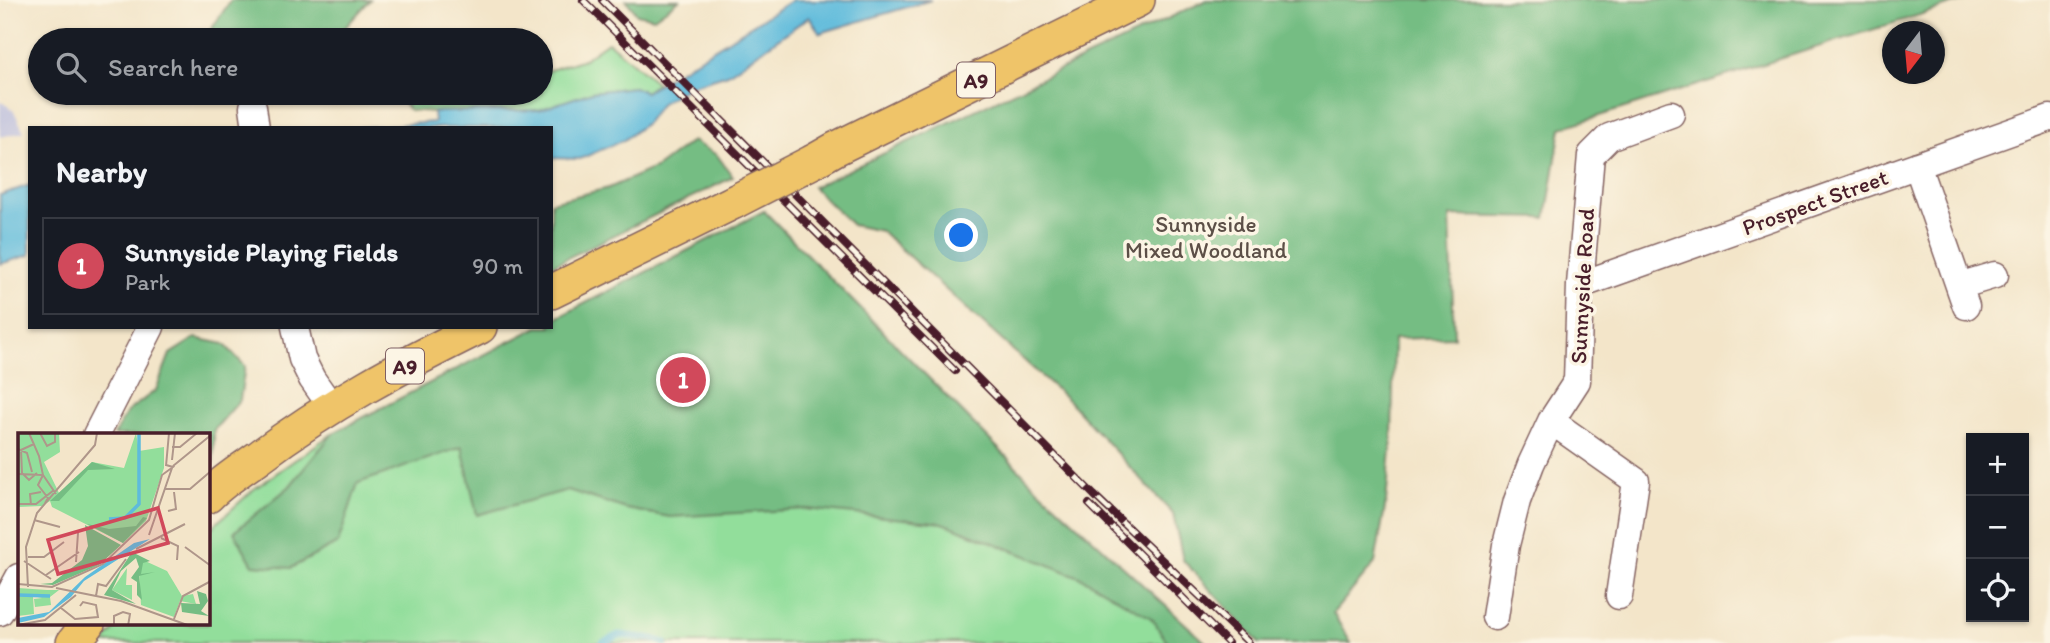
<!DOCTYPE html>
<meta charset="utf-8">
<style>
body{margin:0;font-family:Itim,sans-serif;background:#242831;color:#f1f3f6}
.controls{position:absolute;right:21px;bottom:21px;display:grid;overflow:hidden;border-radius:0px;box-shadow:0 2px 5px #0004}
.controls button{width:63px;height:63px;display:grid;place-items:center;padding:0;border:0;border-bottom:2px solid #363941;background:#171b24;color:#f1f3f6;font:35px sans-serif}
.compass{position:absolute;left:1882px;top:21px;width:63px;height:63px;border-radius:50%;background:#171b24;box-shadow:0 2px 5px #0004;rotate:196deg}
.you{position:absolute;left:962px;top:236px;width:24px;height:24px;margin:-18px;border:5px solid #fff;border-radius:50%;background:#1a73e8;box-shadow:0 0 0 10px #1a73e833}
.badge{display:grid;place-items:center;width:46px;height:46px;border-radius:50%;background:#d1495b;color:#fff;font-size:23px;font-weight:700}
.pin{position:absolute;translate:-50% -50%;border:4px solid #fff;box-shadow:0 2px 7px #0006}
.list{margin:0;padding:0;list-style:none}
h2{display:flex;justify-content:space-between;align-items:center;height:91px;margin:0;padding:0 28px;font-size:30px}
h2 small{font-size:23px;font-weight:400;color:#9ea1a6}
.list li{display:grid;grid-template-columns:46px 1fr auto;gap:21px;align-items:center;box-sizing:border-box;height:98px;margin:0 14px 14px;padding:0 14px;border:2px solid #363941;border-radius:0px}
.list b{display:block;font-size:26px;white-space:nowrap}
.list p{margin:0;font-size:23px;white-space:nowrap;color:#9ea1a6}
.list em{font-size:23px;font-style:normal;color:#9ea1a6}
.icon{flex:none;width:38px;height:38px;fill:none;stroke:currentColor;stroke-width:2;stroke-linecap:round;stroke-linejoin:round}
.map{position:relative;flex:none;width:2050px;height:643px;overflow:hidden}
.search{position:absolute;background:#171b24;box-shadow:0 2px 5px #0004;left:28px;top:28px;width:525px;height:77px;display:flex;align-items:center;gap:18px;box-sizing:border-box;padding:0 24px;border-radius:38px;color:#9ea1a6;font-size:26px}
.panel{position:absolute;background:#171b24;box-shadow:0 2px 5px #0004;left:28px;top:126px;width:525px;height:203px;border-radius:0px}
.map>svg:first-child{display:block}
.industrial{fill:#c1c2dd}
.green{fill:#92de9b;stroke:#6e7e63;stroke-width:2}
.forest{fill:#75bd83;stroke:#606e57;stroke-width:2}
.water{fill:#5ebbdc;stroke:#546d84;stroke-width:2}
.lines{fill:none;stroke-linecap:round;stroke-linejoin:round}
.stream{stroke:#5ebbdc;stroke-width:7}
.minor-casing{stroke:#856462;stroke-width:29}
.major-casing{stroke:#856462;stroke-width:36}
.minor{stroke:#fff;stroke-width:26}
.major{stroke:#efc469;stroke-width:33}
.rail-casing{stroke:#4a1f2b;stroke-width:8}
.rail{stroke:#fcf5e5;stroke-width:5;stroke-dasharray:16;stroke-linecap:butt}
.major-bridge-casing{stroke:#856462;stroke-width:36;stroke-linecap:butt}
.major-bridge{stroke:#efc469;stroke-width:33}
.labels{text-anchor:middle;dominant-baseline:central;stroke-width:7;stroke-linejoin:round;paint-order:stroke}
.shield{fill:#fcf5e5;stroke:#7f5f63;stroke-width:2}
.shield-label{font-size:21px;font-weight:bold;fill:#4a1f2b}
.street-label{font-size:23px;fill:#4a1f2b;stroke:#fcf5e5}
.park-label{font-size:23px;fill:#5c4f47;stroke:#fcf5e5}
.inset-river{fill:none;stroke:#5ebbdc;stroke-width:3.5}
.inset-road{fill:none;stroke:#af968a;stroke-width:2}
.view{fill:#d1495b;fill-opacity:0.15;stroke:#d1495b;stroke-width:3.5}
.inset-edge{fill:none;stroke:#4a1f2b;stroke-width:3.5}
</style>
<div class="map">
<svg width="2050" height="643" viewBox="0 0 2050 643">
<rect width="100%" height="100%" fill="#fcf5e5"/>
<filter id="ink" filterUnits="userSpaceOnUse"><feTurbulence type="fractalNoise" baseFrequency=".0143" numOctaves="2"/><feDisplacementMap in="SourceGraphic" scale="14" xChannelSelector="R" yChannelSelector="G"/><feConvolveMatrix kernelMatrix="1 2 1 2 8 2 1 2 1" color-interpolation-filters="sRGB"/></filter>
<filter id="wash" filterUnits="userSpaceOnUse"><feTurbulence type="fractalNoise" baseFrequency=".00686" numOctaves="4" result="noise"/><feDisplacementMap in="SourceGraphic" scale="28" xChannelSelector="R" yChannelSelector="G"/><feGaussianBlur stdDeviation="1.57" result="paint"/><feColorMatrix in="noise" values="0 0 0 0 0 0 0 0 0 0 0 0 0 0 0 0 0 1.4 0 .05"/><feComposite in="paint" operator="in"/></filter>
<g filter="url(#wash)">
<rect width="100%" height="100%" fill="#f3e5c9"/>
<path class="industrial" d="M0,100L14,111L24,132L0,137Z"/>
<path class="green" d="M608,42L657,83L645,92L634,87L592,92L539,110L433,112L409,110L402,100L406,93H541V73L584,59Z
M764,211L1037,488L1206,643H103L119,624H208V531L254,489L333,433L538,327H551V321Z"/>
<path class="forest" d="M231,0H370L334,40H204Z
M626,0H679L654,18L637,14Z
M1207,0H1967L1561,128L1546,218L1450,216L1454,337L1394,339L1392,439L1386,502L1375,563L1333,613L1351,643H1259L1183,560L1173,514L1069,401L881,231L852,225L813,187Z
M692,141L717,155L733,177L551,266V202L609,188L657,167Z
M764,211L1037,488L1206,643H1168L1151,618L1082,578L943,523L806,509L670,517L626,509L568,490L477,515L462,447L358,483L338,543L291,568L253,565L234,532L289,487L333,433L538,327H551V321Z
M195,338L224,344L245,366L240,400L214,430L213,465L208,470V435H114L127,412L156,390L170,354Z"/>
<path class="water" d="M792,0H931L820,33L809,17L728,74L689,86L661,103L647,122L624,140L580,159L551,158V128H359L434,122L433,112L539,110L592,92L634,87L645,92Z
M30,185V255L0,264V195Z"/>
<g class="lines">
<path class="stream" d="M603,643L619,635L653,639L665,643"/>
</g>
</g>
<g filter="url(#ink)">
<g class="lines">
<g class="minor-casing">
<path id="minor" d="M253,107L256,128
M1917,165L1966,306
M1580,285L2050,118
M1959,286L1995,275
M295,327L302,359L312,379L331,406
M1551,421L1636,481L1619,596
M96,435L151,327
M0,612L19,577
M1495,617L1506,545L1517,501L1531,464L1551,421L1577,381L1580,285L1591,155L1609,137L1671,114"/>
</g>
<g class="major-casing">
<path id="major" d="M814,161L835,149L1138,0
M551,292L734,202
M208,496C223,481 242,469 259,457C328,405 403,365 480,327
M73,643L88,624"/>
</g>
<use href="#minor" class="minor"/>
<use href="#major" class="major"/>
<g class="rail-casing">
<path id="rail" d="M583,0L955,371
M602,0L1094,495L1249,643
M1089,504L1228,643"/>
</g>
<use href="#rail" class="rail"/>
<g class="major-bridge-casing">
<path id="major-bridge" d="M734,202L814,161"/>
</g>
<use href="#major-bridge" class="major-bridge"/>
</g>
</g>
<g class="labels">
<g class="shield">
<rect x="957" y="62.5" width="38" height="35" rx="5"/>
<rect x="386" y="348.5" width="38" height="35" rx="5"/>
</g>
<g class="shield-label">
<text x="976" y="80">A9</text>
<text x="405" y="366">A9</text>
</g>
<g class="street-label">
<text transform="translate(1815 202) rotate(-20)">Prospect Street</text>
<text transform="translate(1582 286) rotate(-87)">Sunnyside Road</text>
</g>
<g class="park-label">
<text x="1206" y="224">Sunnyside<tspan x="1206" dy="26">Mixed Woodland</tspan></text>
</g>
</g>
<g transform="translate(18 433)">
<rect width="192" height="192" fill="#f3e5c9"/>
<path d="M0,0H41L42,19L26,29L41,60L74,29L106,35L118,0L121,18L146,14V35L128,88L105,110L34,74L32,68L24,73L0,74ZM125,127L149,138L164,163L175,161L178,171L162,168L156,184L123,172L121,140ZM109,135L108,152H114V167L94,157ZM0,155L29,157H41L32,164L33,172L17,174L16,166L24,165L15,163L16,181L0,183Z" fill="#92de9b"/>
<path d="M74,29L97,36L70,37L41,68H32ZM125,84L129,85L105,110L69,91L91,96L118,93ZM67,92L103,112L81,132L35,152L22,151L34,150L64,127L70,113ZM114,119L132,128L125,130L123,141L137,139L121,143L124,167L119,162V149L113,145L121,134L118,125L103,138L94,157L118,171L86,162ZM179,158L188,161L190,168L183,178L191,183L164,179L163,170L182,171Z" fill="#75bd83"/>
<path d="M132,106L66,148L53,164L26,184L0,190V185L31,179L67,144L116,110Z" fill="#5ebbdc"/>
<path class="inset-river" d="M91,86L107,85L121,71V0M0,162L32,163"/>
<path class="inset-road" d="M11,0L21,23L25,42L20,52L30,65L27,70M22,0L29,13L37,9V0M16,11L3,17L4,40L11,47L19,40M154,14H162L179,0M0,16L9,20L14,39M154,27L157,0M148,33L151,0M155,33L193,2M0,41L25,42L38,61M147,56H172L193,38M0,71H18L36,57M13,72L12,61L23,59M150,78L158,76L156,59M16,87L42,94M131,102L154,35M143,105L160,113L159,127M167,114L193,133M118,116L167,91M10,124H26L46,109M6,128L33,146M58,129L60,100M28,142L61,119M0,151L34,154L85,131L131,87L144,42L155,34L148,32M10,154L8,114L19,80L77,12L79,0M38,155L103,168L172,193M78,163L80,151L88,153L108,126M43,175L57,186L80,184L78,172L65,169L62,173M156,186L165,163L193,148M0,192L27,187L58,162M96,193V183L105,179L112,181L110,193"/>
<path class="view" d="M140,75L150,110L40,141L30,107Z"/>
<rect width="192" height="192" class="inset-edge"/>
</g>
</svg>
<div class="controls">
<button>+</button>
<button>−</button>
<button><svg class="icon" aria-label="locate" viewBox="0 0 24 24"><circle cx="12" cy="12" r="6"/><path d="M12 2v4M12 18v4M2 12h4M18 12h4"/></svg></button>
</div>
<svg class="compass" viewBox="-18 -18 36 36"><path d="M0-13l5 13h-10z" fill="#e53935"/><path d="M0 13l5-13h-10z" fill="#9ea1a6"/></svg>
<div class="you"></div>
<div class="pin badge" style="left:683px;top:380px">1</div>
<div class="search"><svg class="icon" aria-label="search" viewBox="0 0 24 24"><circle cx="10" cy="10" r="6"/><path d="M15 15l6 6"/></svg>Search here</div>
<section class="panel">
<h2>Nearby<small></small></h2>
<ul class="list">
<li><span class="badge">1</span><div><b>Sunnyside Playing Fields</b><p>Park</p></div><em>90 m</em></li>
</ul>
</section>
</div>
